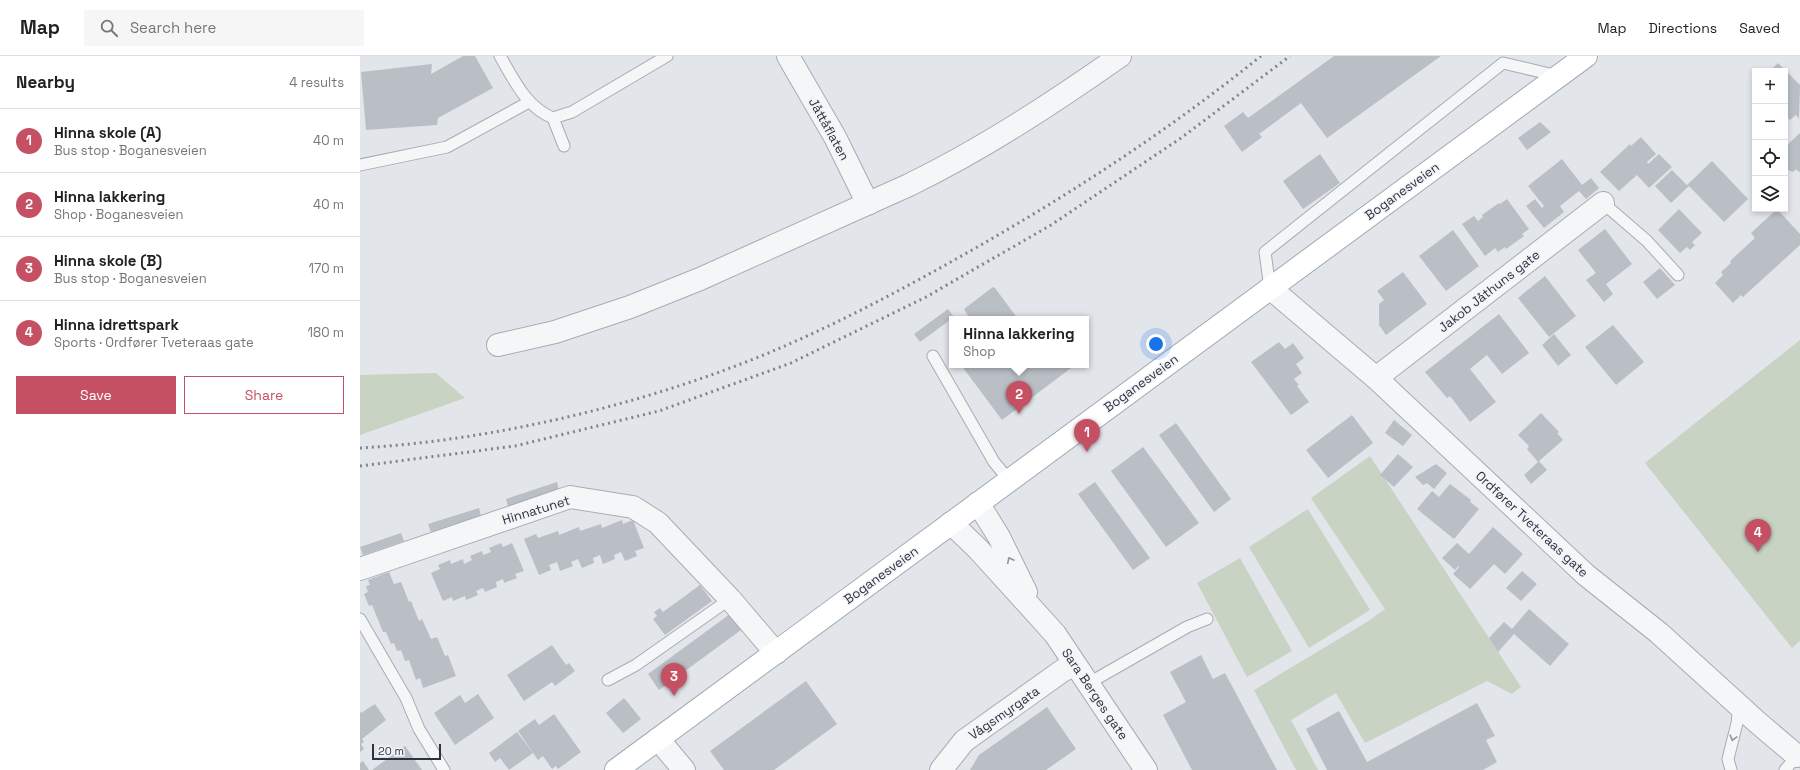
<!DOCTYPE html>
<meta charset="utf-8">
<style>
body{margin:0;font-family:"Space Grotesk",sans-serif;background:#f6f6f6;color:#222}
.controls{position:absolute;right:12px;top:12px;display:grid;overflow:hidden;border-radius:0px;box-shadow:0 2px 6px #0003}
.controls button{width:36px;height:36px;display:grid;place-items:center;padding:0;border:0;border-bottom:1px solid #e0e0e0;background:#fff;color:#222;font:20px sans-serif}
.scale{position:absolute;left:12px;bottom:10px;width:69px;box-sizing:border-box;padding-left:4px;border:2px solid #2b3341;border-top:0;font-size:11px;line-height:14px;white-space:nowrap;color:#2b3341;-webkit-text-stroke:3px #f2f4f7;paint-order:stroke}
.you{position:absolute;left:796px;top:288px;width:14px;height:14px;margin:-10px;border:3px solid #fff;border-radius:50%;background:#1a73e8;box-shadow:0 0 0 6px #1a73e833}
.badge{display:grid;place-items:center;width:26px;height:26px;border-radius:50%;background:#c65063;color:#fff;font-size:13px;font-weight:700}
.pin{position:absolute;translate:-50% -33px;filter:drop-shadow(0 1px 2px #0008)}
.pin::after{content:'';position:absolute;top:21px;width:14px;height:12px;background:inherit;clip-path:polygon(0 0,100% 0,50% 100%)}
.popup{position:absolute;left:589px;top:260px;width:140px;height:52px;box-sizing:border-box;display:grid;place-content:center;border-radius:0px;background:#fff;filter:drop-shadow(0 1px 3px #0005);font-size:13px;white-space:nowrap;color:#767676}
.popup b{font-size:15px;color:#222}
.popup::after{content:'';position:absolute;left:50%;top:100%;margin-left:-8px;border:8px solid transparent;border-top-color:#fff}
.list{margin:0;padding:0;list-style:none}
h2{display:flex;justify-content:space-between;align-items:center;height:52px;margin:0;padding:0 16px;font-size:17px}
h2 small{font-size:13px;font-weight:400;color:#767676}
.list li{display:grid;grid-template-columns:26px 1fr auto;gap:12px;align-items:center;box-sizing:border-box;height:64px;padding:0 16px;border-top:1px solid #e0e0e0}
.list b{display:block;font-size:15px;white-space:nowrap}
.list p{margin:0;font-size:13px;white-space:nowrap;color:#767676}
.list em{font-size:13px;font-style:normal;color:#767676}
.actions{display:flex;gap:8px;padding:12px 16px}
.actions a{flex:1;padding:9px 0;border:1px solid #c65063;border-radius:0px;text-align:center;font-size:14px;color:#c65063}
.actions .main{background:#c65063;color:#fff}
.icon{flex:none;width:22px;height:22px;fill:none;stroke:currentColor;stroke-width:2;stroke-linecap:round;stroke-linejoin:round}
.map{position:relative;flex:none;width:1440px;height:714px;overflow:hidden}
header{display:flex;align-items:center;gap:24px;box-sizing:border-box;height:56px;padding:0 20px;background:#fff;border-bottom:1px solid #e0e0e0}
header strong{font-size:19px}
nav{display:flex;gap:22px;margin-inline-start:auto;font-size:14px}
.search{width:280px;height:36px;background:#f6f6f6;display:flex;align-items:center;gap:10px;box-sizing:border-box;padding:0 14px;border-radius:0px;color:#767676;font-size:15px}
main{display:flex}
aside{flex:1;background:#fff}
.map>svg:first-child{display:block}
.green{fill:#c8d3c4}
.building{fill:#babfc6}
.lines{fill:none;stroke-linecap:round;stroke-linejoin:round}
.lane-casing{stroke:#a7acb4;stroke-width:13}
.street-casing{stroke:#a7acb4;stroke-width:24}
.primary-casing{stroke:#a2aab5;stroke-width:24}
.lane{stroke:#f5f6f8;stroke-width:11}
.street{stroke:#f5f6f8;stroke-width:22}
.primary{stroke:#fff;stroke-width:22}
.rail{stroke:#7d8592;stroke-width:3;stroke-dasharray:2 4;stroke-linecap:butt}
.oneway{stroke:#90949c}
.labels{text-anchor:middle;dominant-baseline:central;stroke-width:3;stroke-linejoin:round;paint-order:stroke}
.street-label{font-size:13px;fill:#2b3341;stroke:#f2f4f7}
</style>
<header>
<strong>Map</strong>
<div class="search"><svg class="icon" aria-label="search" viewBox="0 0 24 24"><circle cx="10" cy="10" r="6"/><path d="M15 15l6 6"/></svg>Search here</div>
<nav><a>Map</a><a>Directions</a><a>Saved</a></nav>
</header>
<main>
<aside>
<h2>Nearby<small>4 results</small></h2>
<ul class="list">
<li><span class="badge">1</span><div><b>Hinna skole (A)</b><p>Bus stop · Boganesveien</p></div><em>40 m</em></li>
<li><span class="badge">2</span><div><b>Hinna lakkering</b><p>Shop · Boganesveien</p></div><em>40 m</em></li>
<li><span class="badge">3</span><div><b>Hinna skole (B)</b><p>Bus stop · Boganesveien</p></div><em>170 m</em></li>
<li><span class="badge">4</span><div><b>Hinna idrettspark</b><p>Sports · Ordfører Tveteraas gate</p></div><em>180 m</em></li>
</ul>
<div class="actions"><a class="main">Save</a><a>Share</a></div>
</aside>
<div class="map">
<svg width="1440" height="714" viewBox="0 0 1440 714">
<rect width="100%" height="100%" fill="#e2e5ea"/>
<path class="green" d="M1440,284V585L1432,592L1285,407Z
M76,317L105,342L0,379V319Z
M1010,400L1161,631L1152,638L1127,625L1005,687L976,637L931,664L958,714H936L894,634L1007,566L1025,553L951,442Z
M948,453L1010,554L949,592L889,491Z
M880,502L932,595L887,621L837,527Z"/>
<path class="building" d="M103,0H115L133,32L78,62L77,69L6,74L1,16L72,8L71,18Z
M974,0H1081L967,82L941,47L899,78L902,81L882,96L864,70L883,56L888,62Z
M1418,7L1440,29L1439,63L1436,59L1430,64L1425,59V15H1410Z
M1180,66L1191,76L1167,94L1158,82Z
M1440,77V115L1439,116L1436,113L1433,116L1425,113V91Z
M1281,81L1296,98L1287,106L1288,108L1299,98L1312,111L1289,132L1277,119L1259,135L1240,116L1270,88L1271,90Z
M960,98L980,127L943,153L923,125Z
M1202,103L1222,129L1231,122L1239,132L1226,143L1219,135L1200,150L1204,156L1184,172L1166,150L1175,143L1182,152L1184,150L1168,130Z
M1352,105L1388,143L1364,166L1329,130L1311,147L1295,130L1312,114L1327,129Z
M1147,143L1169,173L1162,178L1164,180L1146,193L1145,191L1138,196L1135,192L1125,200L1102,168L1114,160L1118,165L1123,161L1122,159L1139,147L1140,148Z
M1319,153L1342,177L1332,186L1335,189L1330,194L1327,191L1320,197L1298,174Z
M1417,153L1440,178V189L1383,241L1381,239L1373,247L1355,227L1363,219L1361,216L1371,207L1370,205L1395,182L1391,177Z
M1245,173L1272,208L1246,228L1253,238L1244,246L1226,224L1236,217L1218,194Z
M1093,174L1119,210L1086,235L1059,200Z
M1300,212L1315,229L1297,243L1283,226Z
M1043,216L1067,248L1026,279L1019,269V248L1024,244L1017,235Z
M1185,220L1216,260L1189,281L1158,242Z
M633,231L635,232L658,263H610L604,253Z
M588,253L594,261L560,286L554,278Z
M1139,258L1169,297L1142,318L1127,299L1110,313L1136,346L1110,366L1090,340L1087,342L1065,316Z
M1253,269L1284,306L1256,329L1225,291Z
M1194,278L1211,299L1198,310L1182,289Z
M919,286L925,293L933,287L944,302L936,308L942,317L934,323L939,329L937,330L949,346L931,359L891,306Z
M601,309H708L711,312L642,364Z
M1181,357L1199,376L1197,377L1203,384L1179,405L1187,414L1171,428L1164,419L1178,406L1167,393L1169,390L1158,379Z
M992,359L1013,387L968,422L946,394Z
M1034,364L1052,379L1043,390L1025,377Z
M816,367L871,443L854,456L799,379Z
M783,391L839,467L806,491L751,415Z
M1038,398L1053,411L1034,431L1020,419Z
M1076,408L1087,417L1074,433L1067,427L1063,429L1055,421Z
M197,426L199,435L148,451L146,443Z
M735,426L790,502L773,514L718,438Z
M1090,428L1111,444L1110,446L1119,453L1094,483L1057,453L1072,435L1079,441Z
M119,452L121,460L71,476L68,468Z
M262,464L263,468L273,464L284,492L275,495L277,500L265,505L261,496L254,499L255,503L243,508L240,499L233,502L234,507L222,512L218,503L211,506L213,510L200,515L197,506L189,509L191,514L179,519L164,483L176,478L178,482L198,475L199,479L219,471L220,475L241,468L242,472Z
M1133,471L1163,498L1145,518L1134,508L1110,533L1093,518L1099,511L1098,510L1095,514L1082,502L1097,487L1109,498Z
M41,477L44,485L3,499L0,491Z
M141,487L143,491L152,487L164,515L155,518L157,522L144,527L143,523L136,526L137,531L125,536L123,532L116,535L118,539L106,544L105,540L93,545L92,541L83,545L71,517L80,513L78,509L90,504L91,508L103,503L104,508L112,504L110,500L122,495L123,499L131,496L129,492Z
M1162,515L1177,528L1161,545L1146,532Z
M29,516L34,528L41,526L49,546L51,545L59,565L62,563L71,583L77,581L85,600L88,599L96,620L63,632L60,622L56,624L49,604L45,605L41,594L37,595L34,587L31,588L26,576H23L12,549L9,550L4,538L8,536L6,530L10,529L8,524Z
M340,529L352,545L305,579L293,563L297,560L294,556L300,552L303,556Z
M1169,553L1209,588L1190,610L1154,578L1138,596L1129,582L1144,566L1152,573Z
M370,558L381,574L299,634L288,618Z
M192,589L206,609L209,607L215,615L195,630L192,626L164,645L147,619Z
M841,599L853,623L865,617L917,714H832L803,659L826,646L810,616Z
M446,625L477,668L414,714H364L350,695Z
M118,638L134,662L95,689L74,657L100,639L105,647Z
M264,642L281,663L263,677L246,657Z
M1117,647L1135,680L1126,684L1137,706L1123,714H967L946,673L979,655L1007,706Z
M15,648L26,664L2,683L4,686L1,688L4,693L0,696V655L1,657Z
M687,651L716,693L686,714H610L619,699Z
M194,658L221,696L198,713L196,710L192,713L183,700L178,704L158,675L175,663L179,669Z
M157,676L173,697L149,714L140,702L135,706L129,697Z
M45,690L62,714H12Z
M3,705L9,714H0V707Z"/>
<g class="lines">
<g class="lane-casing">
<path id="lane" d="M140,0C154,24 166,51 193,62L212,56L307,0
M193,62L204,90
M0,109L87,91L169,46
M1243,147L1287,185L1318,219
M910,232L905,196L1143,7L1198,20
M573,300L634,406L649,424
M0,563L46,642L59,673L84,714
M248,624L276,609L370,543
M729,627L827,571L847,563
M1371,714L1368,703L1377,667L1379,649
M1425,714L1437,700"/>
</g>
<g class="street-casing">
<path id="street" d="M428,0L475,81L508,148
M910,232L1016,322L1226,519L1299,577L1397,666L1437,700
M138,289L195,276L270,251L340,223L549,129C623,93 693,47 760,0
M1016,322L1243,147
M618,447L639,481L666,536
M591,467L618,493L695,578L786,714
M0,513L210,441L273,451L298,467L370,543L416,597
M298,683L324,714
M581,714L604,685L702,615L715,608"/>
</g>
<g class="primary-casing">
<path id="primary" d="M256,714L1226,0"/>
</g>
<use href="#lane" class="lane"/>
<use href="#street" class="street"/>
<use href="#primary" class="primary"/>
<path class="rail" d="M0,392C140,384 299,345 427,289C493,260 556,226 619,190C717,134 813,71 901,0
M0,410L155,390L299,355L431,307L566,241L691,169L821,82L930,0"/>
</g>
<defs><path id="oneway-chevron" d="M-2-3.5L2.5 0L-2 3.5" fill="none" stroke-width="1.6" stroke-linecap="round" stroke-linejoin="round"/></defs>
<g class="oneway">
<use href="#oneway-chevron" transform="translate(650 504) rotate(-116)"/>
<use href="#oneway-chevron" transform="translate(1373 682) rotate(105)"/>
</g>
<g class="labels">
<g class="street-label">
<text transform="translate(469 73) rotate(61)">Jåttåflaten</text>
<text transform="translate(1042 135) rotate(-36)">Boganesveien</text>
<text transform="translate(1129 235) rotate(-38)">Jakob Jåthuns gate</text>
<text transform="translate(781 327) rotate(-36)">Boganesveien</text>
<text transform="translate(176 454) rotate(-17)">Hinnatunet</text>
<text transform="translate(1172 468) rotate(43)">Ordfører Tveteraas gate</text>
<text transform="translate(521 519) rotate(-36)">Boganesveien</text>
<text transform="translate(735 638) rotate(56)">Sara Berges gate</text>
<text transform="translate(644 657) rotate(-35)">Vågsmyrgata</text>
</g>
</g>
</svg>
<div class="controls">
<button>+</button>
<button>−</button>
<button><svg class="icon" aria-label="locate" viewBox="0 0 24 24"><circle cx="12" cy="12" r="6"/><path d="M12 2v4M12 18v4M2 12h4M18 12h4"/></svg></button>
<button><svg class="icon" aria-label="layers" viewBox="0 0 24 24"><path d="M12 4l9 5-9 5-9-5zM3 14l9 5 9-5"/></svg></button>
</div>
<div class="scale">20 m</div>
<div class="you"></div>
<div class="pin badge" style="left:727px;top:396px">1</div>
<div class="pin badge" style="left:659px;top:358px">2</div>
<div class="popup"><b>Hinna lakkering</b>Shop</div>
<div class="pin badge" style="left:314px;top:640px">3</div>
<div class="pin badge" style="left:1398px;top:496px">4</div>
</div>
</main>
